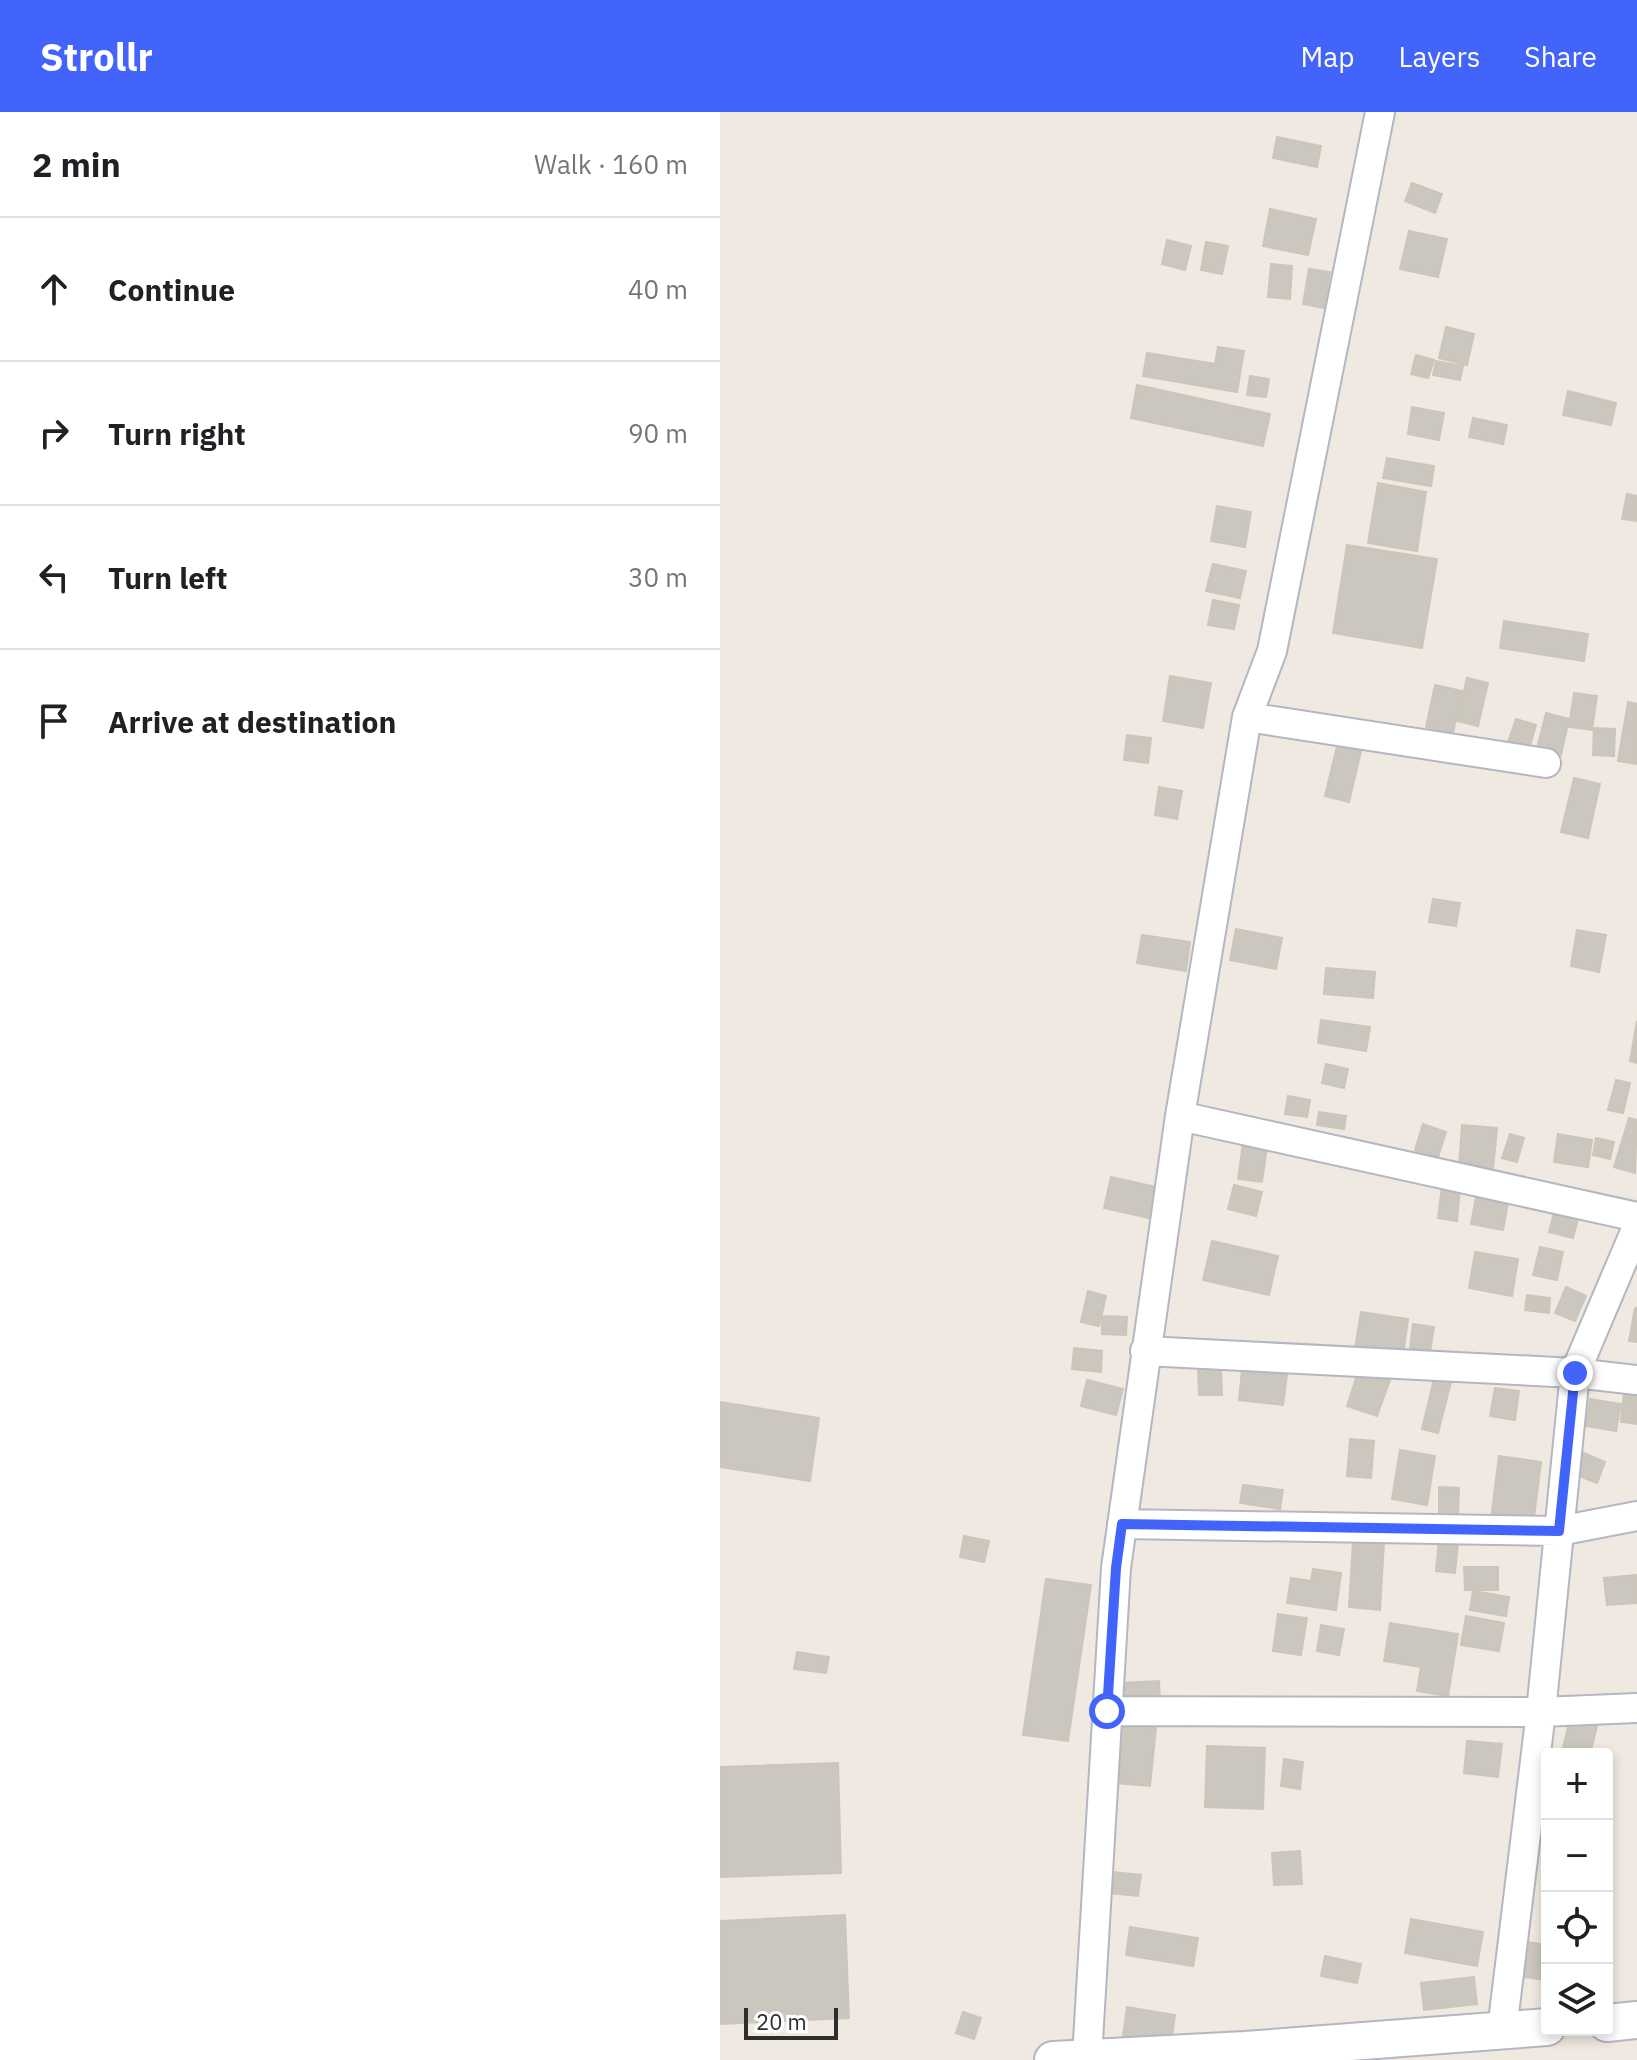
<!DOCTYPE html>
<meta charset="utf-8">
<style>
body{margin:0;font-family:"IBM Plex Sans",sans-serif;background:#f6f6f6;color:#202124}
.controls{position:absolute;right:24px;bottom:24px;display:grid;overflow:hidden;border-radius:8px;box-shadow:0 4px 12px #0003}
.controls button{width:72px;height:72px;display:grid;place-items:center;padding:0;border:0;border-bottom:2px solid #e0e0e0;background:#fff;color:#202124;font:40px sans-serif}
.scale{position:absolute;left:24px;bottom:20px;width:94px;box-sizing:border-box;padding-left:8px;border:4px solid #2e2e2e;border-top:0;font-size:22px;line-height:28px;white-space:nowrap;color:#2e2e2e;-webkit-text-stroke:6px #fff;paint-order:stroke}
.stop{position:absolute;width:24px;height:24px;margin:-18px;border:6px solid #4264fb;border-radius:50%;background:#fff}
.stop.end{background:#4264fb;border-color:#fff;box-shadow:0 2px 8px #0008}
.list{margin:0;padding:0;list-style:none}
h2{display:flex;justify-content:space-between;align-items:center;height:104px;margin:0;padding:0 32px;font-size:34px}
h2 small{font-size:26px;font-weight:400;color:#757577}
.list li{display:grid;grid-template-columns:52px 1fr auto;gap:24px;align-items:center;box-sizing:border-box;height:144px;padding:0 32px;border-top:2px solid #e0e0e0}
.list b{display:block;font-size:30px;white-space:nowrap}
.list em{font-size:26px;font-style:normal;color:#757577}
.icon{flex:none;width:44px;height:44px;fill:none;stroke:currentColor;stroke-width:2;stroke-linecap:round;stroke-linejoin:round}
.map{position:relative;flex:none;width:917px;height:1948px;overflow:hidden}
header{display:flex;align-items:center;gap:48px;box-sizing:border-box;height:112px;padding:0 40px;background:#4264fb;color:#fff}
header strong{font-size:38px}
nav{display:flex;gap:44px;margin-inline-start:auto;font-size:28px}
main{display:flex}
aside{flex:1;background:#fff}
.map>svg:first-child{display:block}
.building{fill:#cbc7bf;stroke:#cbc5ba;stroke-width:2}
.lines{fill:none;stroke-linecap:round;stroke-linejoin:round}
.minor-casing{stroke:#b4b7c1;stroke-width:32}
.tertiary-casing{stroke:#b4b7c1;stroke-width:40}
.minor{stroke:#fff;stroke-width:28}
.tertiary{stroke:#fff;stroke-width:36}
.route{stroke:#4264fb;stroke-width:10}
</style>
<header>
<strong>Strollr</strong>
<nav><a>Map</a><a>Layers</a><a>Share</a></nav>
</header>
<main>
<aside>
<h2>2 min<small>Walk · 160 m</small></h2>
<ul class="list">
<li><svg class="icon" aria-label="ahead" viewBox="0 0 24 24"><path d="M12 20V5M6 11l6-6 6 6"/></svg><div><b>Continue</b></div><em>40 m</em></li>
<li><svg class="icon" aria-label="right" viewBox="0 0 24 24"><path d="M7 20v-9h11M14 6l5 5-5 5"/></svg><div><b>Turn right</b></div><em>90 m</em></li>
<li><svg class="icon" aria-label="left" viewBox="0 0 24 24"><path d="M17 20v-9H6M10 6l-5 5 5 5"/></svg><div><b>Turn left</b></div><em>30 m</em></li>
<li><svg class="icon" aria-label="arrive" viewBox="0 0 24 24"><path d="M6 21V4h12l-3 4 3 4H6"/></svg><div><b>Arrive at destination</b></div></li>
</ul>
</aside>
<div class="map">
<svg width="917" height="1948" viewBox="0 0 917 1948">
<rect width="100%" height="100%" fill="#efe9e1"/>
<path class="building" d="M557,25L601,34L597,55L553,46Z
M692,71L722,82L715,101L685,89Z
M550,97L596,107L588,143L543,134Z
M689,119L727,127L718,165L680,157Z
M447,128L471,134L465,158L442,152Z
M486,130L508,134L502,162L481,158Z
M551,152L572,154L570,187L548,185Z
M589,157L610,160L604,196L583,192Z
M726,215L754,222L747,253L719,246Z
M498,235L524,239L517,280L423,264L427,241L495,252Z
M696,243L714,248L708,266L691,262Z
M716,249L743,254L740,268L713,263Z
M530,264L549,267L546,285L527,283Z
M417,273L550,302L543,334L411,306Z
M848,279L896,291L891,313L843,303Z
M692,295L724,301L719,328L688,322Z
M753,306L787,313L783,332L749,325Z
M667,346L714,354L711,374L663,366Z
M658,371L706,380L697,439L648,431Z
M907,382L917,384V409L902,407Z
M497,394L531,400L525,435L491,429Z
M627,433L717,447L702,536L613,521Z
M493,452L526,459L520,486L486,479Z
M493,488L519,493L514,517L488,513Z
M784,509L868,522L864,549L780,536Z
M450,564L491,571L483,616L443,609Z
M747,566L768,571L758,614L737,609Z
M715,573L742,579L733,621L706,615Z
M854,581L877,584L872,618L849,615Z
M908,590L917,592V652L898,649Z
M826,601L849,607L841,643L817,637Z
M796,607L816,613L809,637L788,630Z
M874,616L895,617L894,644L873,643Z
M407,623L431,626L428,651L404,648Z
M618,630L642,635L629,690L605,684Z
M854,666L880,672L868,726L841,720Z
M439,675L462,679L457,707L435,703Z
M713,787L740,791L736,814L709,810Z
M516,817L562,826L556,857L510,848Z
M857,818L886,823L879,860L851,854Z
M422,823L470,830L466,859L417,851Z
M606,856L655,860L653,886L604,882Z
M601,908L650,915L646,939L598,931Z
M917,909V951L910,949Z
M606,952L628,957L624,976L602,971Z
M896,968L910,971L903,1001L888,998Z
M568,984L590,988L587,1005L565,1002Z
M599,1000L626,1004L624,1017L597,1013Z
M909,1006L917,1008L915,1061L894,1055Z
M703,1012L726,1020L718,1045L695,1038Z
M742,1013L777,1016L773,1057L739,1054Z
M790,1022L804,1026L797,1050L782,1046Z
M838,1022L872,1028L868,1055L834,1050Z
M876,1026L894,1030L890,1047L873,1043Z
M523,1031L547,1035L542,1070L518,1067Z
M391,1065L436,1075L429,1106L384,1096Z
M514,1073L542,1080L536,1104L508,1097Z
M722,1074L740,1076L737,1109L718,1106Z
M758,1074L790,1080L783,1118L751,1112Z
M835,1097L859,1103L853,1126L829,1120Z
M492,1129L558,1144L549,1183L483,1168Z
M820,1135L843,1140L837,1168L813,1163Z
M755,1140L798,1147L792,1184L749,1176Z
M846,1175L866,1184L855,1209L835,1201Z
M368,1179L386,1184L379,1214L361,1210Z
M807,1183L830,1186L829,1201L805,1198Z
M915,1196H917V1230L909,1229Z
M641,1200L688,1207L683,1243L635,1236Z
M382,1204L407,1205L406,1223L382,1222Z
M693,1212L714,1215L710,1240L690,1237Z
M354,1236L382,1239L381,1260L352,1257Z
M478,1255H501L502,1283H479Z
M639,1257L670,1268L657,1304L627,1294Z
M522,1258L567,1263L563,1293L519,1288Z
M714,1267L731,1270L718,1321L702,1317Z
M367,1268L403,1277L396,1303L361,1294Z
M775,1276L799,1279L795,1308L770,1304Z
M904,1280L917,1282V1312L901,1310Z
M870,1287L901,1292L896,1319L866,1314Z
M0,1290L99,1306L90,1369L0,1355Z
M630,1327L654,1329L651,1366L627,1364Z
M680,1338L715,1344L707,1393L672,1387Z
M864,1341L885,1350L877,1371L856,1363Z
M779,1344L821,1350L813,1413L771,1407Z
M523,1373L563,1378L560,1397L520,1391Z
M719,1375L739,1376L738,1404H719Z
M244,1424L269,1429L264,1450L240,1445Z
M633,1428L664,1430L660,1498L629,1495Z
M719,1428L738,1431L735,1461L716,1459Z
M744,1455H778V1478H745Z
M593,1457L621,1461L616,1498L567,1491L571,1466L591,1469Z
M917,1463V1491L887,1493L884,1466Z
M326,1467L371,1473L348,1629L303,1623Z
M753,1479L789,1485L786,1504L750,1498Z
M558,1502L587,1506L581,1543L553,1539Z
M746,1504L784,1511L779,1539L741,1533Z
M670,1511L738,1522L728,1584L697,1579L701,1555L664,1549Z
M601,1513L624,1517L619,1543L597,1539Z
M77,1540L109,1545L106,1561L74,1557Z
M439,1569L440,1589L400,1591V1571Z
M850,1607L877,1614L870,1642L842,1640Z
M402,1612L436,1616L430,1674L395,1671Z
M747,1629L782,1632L778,1665L744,1661Z
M487,1634L545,1636L543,1697L485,1695Z
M564,1647L583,1650L580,1677L561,1674Z
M118,1651L121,1761L0,1765V1655Z
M580,1739L582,1772L554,1773L552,1741Z
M383,1759L421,1763L418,1784L380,1780Z
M125,1803L129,1906L0,1912V1809Z
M691,1807L763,1820L757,1854L685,1841Z
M410,1815L478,1826L473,1854L406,1843Z
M801,1829L827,1833V1868L796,1864Z
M605,1844L641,1852L637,1871L601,1864Z
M754,1865L757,1892L704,1898L701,1871Z
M407,1895L455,1903L451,1931L403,1924Z
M243,1900L261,1906L254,1927L236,1921Z"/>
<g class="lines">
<g class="minor-casing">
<path id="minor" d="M527,605L826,651
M460,1004L917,1105
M425,1239L855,1261L917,1268
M402,1412L839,1419L917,1404
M387,1599L821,1600L917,1596
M782,1918L821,1600L855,1261L917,1115
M367,1946L396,1456L460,1004L527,605L552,539L660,0"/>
</g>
<g class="tertiary-casing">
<path id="tertiary" d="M887,1911L917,1908
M333,1948L525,1938L827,1915"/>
</g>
<use href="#minor" class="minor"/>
<use href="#tertiary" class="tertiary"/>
</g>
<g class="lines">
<path class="route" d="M387,1599L396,1456L402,1412L839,1419L855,1261"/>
</g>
</svg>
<div class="controls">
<button>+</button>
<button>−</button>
<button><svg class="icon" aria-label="locate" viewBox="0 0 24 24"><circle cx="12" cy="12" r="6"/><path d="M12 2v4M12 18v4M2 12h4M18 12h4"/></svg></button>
<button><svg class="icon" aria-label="layers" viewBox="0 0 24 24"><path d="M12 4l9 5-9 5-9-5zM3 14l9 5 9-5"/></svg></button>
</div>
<div class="scale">20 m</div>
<div class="stop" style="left:387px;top:1599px"></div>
<div class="stop end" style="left:855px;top:1261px"></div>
</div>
</main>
